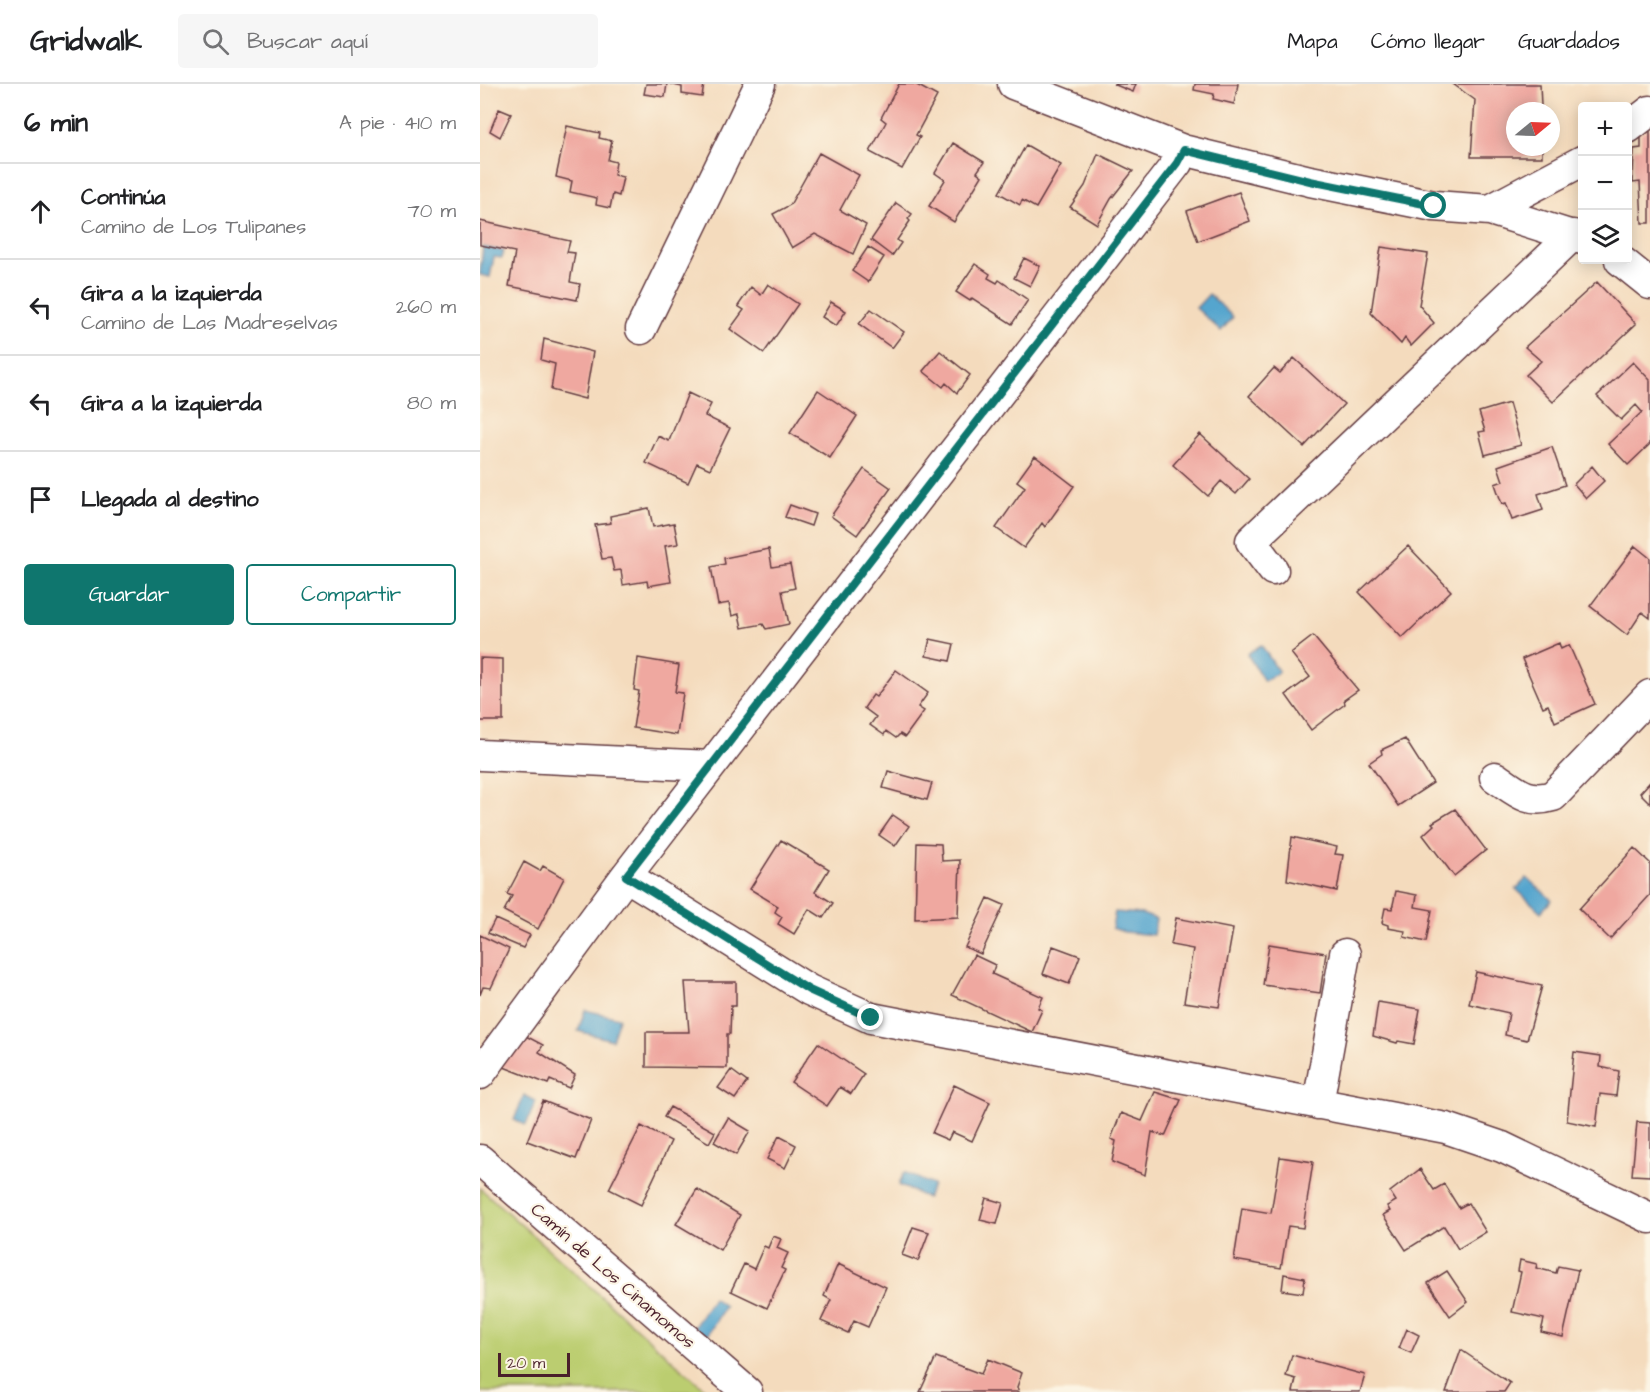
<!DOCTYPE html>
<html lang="es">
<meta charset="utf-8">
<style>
body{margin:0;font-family:"Architects Daughter",sans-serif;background:#f6f6f6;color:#202124}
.controls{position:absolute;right:18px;top:18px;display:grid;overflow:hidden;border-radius:6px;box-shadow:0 3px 15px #0003}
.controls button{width:54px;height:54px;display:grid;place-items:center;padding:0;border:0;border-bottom:2px solid #e0e0e0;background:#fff;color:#202124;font:30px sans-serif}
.compass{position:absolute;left:1026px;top:18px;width:54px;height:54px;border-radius:50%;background:#fff;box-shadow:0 3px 15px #0003;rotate:71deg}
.scale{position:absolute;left:18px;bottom:15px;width:72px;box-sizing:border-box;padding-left:6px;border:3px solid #4a1f2b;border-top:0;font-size:16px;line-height:21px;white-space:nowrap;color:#4a1f2b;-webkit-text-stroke:4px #fcf5e5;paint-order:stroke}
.stop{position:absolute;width:18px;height:18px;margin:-14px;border:4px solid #0f766e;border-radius:50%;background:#fff}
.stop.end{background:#0f766e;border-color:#fff;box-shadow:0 2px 6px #0008}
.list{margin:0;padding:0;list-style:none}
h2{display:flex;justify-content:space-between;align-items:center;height:78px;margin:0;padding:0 24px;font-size:26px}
h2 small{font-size:20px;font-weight:400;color:#757577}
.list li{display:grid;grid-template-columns:39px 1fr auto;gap:18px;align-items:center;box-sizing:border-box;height:96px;padding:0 24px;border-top:2px solid #e0e0e0}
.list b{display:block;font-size:22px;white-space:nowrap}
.list p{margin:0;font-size:20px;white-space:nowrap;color:#757577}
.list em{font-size:20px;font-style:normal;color:#757577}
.actions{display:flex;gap:12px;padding:18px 24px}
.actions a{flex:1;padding:14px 0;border:2px solid #0f766e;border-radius:6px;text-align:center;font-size:21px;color:#0f766e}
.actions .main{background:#0f766e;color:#fff}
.icon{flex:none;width:33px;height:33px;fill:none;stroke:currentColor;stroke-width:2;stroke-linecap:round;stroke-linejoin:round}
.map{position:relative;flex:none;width:1170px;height:1308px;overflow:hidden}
header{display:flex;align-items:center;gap:36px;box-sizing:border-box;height:84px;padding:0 30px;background:#fff;border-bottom:2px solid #e0e0e0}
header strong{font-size:28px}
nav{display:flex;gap:33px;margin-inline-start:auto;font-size:21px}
.search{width:420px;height:54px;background:#f6f6f6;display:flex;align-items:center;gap:15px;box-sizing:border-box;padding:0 21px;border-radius:6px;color:#757577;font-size:22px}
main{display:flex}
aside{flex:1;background:#fff}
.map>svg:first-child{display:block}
.green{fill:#bbcd70;stroke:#82764e;stroke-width:1.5}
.water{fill:#54a5ce;stroke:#4f627c;stroke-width:1.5}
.building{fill:#efa8a0}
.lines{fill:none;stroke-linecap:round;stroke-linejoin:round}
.minor-casing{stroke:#643b41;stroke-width:33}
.minor{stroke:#fff;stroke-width:30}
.route{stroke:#0f766e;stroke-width:8}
.labels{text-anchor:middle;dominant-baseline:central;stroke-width:4.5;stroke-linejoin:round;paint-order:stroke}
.street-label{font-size:18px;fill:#4a1f2b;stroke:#fcf5e5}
</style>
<header>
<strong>Gridwalk</strong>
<div class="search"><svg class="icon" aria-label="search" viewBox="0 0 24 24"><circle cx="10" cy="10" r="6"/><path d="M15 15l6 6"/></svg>Buscar aquí</div>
<nav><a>Mapa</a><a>Cómo llegar</a><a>Guardados</a></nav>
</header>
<main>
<aside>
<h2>6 min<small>A pie · 410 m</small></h2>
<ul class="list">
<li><svg class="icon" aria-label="ahead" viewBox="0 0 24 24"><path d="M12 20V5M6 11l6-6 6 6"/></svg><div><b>Continúa</b><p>Camino de Los Tulipanes</p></div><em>70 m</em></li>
<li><svg class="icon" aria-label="left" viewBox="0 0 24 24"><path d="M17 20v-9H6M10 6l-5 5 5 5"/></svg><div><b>Gira a la izquierda</b><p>Camino de Las Madreselvas</p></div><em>260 m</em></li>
<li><svg class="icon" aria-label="left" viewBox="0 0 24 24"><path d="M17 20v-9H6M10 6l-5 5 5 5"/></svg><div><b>Gira a la izquierda</b></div><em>80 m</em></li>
<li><svg class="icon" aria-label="arrive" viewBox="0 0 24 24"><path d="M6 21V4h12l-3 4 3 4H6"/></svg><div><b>Llegada al destino</b></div></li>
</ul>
<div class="actions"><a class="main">Guardar</a><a>Compartir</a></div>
</aside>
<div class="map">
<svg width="1170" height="1308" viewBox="0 0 1170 1308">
<rect width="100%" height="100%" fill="#fcf5e5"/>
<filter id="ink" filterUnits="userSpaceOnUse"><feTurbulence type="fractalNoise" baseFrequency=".0167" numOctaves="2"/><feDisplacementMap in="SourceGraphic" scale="12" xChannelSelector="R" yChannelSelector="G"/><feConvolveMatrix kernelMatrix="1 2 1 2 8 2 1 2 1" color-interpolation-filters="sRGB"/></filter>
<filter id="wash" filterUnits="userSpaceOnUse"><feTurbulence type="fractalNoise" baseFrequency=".008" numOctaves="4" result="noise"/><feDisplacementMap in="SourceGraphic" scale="24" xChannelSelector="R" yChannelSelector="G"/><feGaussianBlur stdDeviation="1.35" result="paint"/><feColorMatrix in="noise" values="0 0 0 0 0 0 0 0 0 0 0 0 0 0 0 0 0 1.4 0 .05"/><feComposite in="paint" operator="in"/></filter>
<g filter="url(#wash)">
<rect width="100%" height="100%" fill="#f4dbbd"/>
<path class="green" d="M0,1104L228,1308H0Z"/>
<path class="water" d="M3,163L24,167L22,174L14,173L10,193L0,191Z
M729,210L753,233L741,247L716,224Z
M781,561L799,588L784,597L767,570Z
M1047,794L1072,816L1061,828L1036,805Z
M635,828L662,830L676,835L673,851L644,848L632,844Z
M105,926L139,934L132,956L98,947Z
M44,1011L56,1017L46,1041L34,1036Z
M424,1088L453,1101L447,1114L419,1101Z
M233,1214L245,1222L227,1252L214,1243Z"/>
<g id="blocks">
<path class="building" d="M166,0H187L185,13L164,10Z
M190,0H224L222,13L202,10V3Z
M419,0H435L457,12L436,51L440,53L422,85L390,68L406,38L401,34Z
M633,0H656L653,8Z
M715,0H758L754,20L733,15L734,10L714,6Z
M973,0H1060L1061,22L1055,23L1056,27H1035V63H1062V73H991L995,16Z
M19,25L31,30L20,53L10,47Z
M87,42L120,49L119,54L132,57L128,76L136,78L134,91L143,93L139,112L133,110L130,124L116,121L117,114L90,108L92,97L76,93Z
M1170,44V139H1162L1160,98L1153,99L1154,65L1161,64V49Z
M473,59L504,78L497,88L502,92L474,138L449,122L465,96L455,89Z
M546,61L581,81L556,124L542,116L540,121L519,109Z
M339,69L379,91L360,126L386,141L373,170L335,150L312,164L293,130L310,121Z
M618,70L653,87L631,115L617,140L590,123L605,102Z
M759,108L770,137L718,157L707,127Z
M416,119L432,130L428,135L430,137L417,156L421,159L412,172L391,156Z
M0,137L90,157L87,168L95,169L90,198L100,200L97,216L29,202L35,168L0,161Z
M388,163L404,173L388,198L372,187Z
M901,163L948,170L939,221L954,239L931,262L925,254L921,260L891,229Z
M544,174L560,182L550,202L534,194Z
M495,180L510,190L508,194L517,199L519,196L548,216L532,240L492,214L490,217L476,208Z
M1117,198L1156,240L1073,318L1046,291L1061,277L1045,263Z
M288,200L318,220L284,269L250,245L264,226L258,222L271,203L281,211Z
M351,218L366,227L356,242L342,233Z
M391,225L424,248L412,264L379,240Z
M64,255L113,268L105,315L71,306L75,280L61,276Z
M460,267L490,291L477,309L466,299L463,303L443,287Z
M814,274L864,320L824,363L769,312L794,284L800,289Z
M1153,278L1170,296V360L1148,381L1128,360L1162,328L1156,321L1141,336L1117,312Z
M338,306L377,332L350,374L310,349Z
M208,309L231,320L225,332L250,344L230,385L217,379L208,399L166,379L178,352L189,357Z
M1029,319L1041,361L1005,371L999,348L1005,347L999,328Z
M720,350L769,395L756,410L741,397L728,412L693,381Z
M1072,363L1085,401L1058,410L1063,426L1032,436L1026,419L1022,420L1015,400L1023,397L1018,382Z
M555,372L594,402L565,443L562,439L544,464L516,444L545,403L537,397Z
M1112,382L1124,397L1106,414L1094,400Z
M384,385L411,404L377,451L351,432Z
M310,421L335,430L331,442L305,433Z
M169,424L173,443L194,439L198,460L185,462L191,498L168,502L167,497L143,501L141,486L134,487L131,474L122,475L115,441L131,439L130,432Z
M928,462L971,507L922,554L879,508Z
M1155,462L1170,474V534L1162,528L1147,551L1110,522Z
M289,465L292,483L310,480L315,504L302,507L309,540L286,545L283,540L262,544L259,530L252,532L249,519L238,521L231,483L245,480L244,474Z
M833,552L878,606L864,616L865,620L831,646L806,611L830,593L811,569Z
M450,555L474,560L470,577L446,572Z
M1079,559L1081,565L1089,561L1115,620L1075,638L1068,621L1063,623L1042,575Z
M0,574L23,575V637H0Z
M158,574L199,581L195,608L203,609L197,651L153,644L159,607L154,606Z
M416,586L448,609L438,623L444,627L425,653L420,650L416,654L406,647L404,651L390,641L396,633L384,624L393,611L396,613Z
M925,655L953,699L918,722L889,679L902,670L901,666Z
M408,687L452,699L447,716L403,704Z
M1170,698V719L1160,709Z
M975,725L1006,766L974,792L943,751L954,741L952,739Z
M413,731L429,742L415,762L399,751Z
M812,753L857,763L855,770L863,771L857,807L807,796Z
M301,756L349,785L335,808L353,819L343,834L329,825L314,850L298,840L302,833L295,828L298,822L270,805Z
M437,759L461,760L462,777L480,776L478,833L435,835Z
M1154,764L1170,779V811L1130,855L1099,825Z
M44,778L60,787L63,782L84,794L58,845L24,827L32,812L27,810Z
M916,807L937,811L935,823L952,826L946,858L924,853L925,847L908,844V841L902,839L905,824L912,825Z
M508,814L524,821L501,870L485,863Z
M696,834L753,845L739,923L704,918L713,865L691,861Z
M15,835L50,851L43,864L8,849Z
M0,851L29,865L11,904L3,903L0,911Z
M789,860L846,869L840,909L783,901Z
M573,862L600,872L589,900L563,890Z
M494,871L515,881L512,890L563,913L558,924L562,926L552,948L472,911Z
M996,888L1062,902L1047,956L1025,951L1029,929L989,920Z
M205,898H256V922H251L250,950H247V984L166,983V948H209Z
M898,918L940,925L934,960L918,957L917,959L893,952Z
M40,949L63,961L59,968L95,991L89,1004L70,996L68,1000L16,980Z
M338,959L384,990L371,1010L360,1003L347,1022L311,998Z
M1094,968L1121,972L1120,983L1139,987L1136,1012L1120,1010L1116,1043L1087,1037Z
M251,986L267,998L255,1015L238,1004Z
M474,1001L510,1018L492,1057L472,1048L468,1056L452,1049Z
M675,1008L701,1016L685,1052L672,1048L665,1091L632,1078L636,1057L631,1055L641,1029L662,1037Z
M63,1017L111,1036L96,1075L47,1057Z
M190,1023L235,1048L229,1059L184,1033Z
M248,1034L270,1047L256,1071L234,1058Z
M1157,1038L1170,1039V1092L1152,1091Z
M161,1042L191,1057L161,1121L129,1105Z
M299,1052L316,1061L305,1084L287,1075Z
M800,1073L833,1078L823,1144L808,1142L801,1184L754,1176L762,1124L791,1129Z
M940,1085L954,1106L964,1100L979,1124L988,1119L1006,1148L978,1165L964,1142L926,1166L903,1131L910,1127L907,1122L916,1117L910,1108Z
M217,1105L260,1131L240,1166L196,1140Z
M506,1114L523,1119L517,1140L500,1136Z
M433,1143L449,1148L438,1177L422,1171Z
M293,1152L301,1155L297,1164L308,1169L301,1184L305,1186L287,1224L251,1207L264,1180L274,1185L284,1162L288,1164Z
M1040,1176L1057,1180L1056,1184L1076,1189L1078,1182L1098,1186L1083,1253L1061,1248L1064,1235L1032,1228L1041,1188L1038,1187Z
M358,1180L406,1203L388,1243L374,1237L368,1249L341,1237L351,1216L344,1212Z
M967,1187L988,1218L970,1232L948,1199Z
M804,1190L825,1194L823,1209L802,1206Z
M927,1245L939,1251L931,1269L919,1264Z
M981,1266L1030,1299L1024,1308H966Z
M812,1271L885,1291L880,1308H813L816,1295L806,1292Z
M456,1273L501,1290L508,1275L542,1289L537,1303L539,1308H440Z"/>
</g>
</g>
<g filter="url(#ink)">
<use href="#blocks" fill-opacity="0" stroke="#643b41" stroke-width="1.5"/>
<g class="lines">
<g class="minor-casing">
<path id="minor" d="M533,0L703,66L830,97L954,122L1010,126L1102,77
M1148,44L1170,27
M1010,126L1102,155
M1140,176L1170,200
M161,245L280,0
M793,486L771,457L1093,151
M0,671L231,682
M1015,693C1036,707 1047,720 1073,712L1170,611
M146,792L329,906L391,934L966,1044L1022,1063L1170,1134
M0,990L146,792L697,79L703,66
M838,1020L865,870
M0,1076L267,1308"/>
</g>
<use href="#minor" class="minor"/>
</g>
</g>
<g class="lines" filter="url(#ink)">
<path class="route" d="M391,934L329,906L146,792L697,79L704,66L830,97L954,122"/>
</g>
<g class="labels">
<g class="street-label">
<text transform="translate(133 1192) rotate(41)">Camín de Los Cinamomos</text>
</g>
</g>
</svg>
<div class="controls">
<button>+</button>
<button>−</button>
<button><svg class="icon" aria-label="layers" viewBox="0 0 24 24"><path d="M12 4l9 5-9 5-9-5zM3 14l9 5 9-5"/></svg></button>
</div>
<svg class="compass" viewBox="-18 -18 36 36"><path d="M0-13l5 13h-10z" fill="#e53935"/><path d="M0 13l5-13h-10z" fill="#757577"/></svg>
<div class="scale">20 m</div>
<div class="stop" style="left:954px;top:122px"></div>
<div class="stop end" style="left:391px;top:934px"></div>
</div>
</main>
